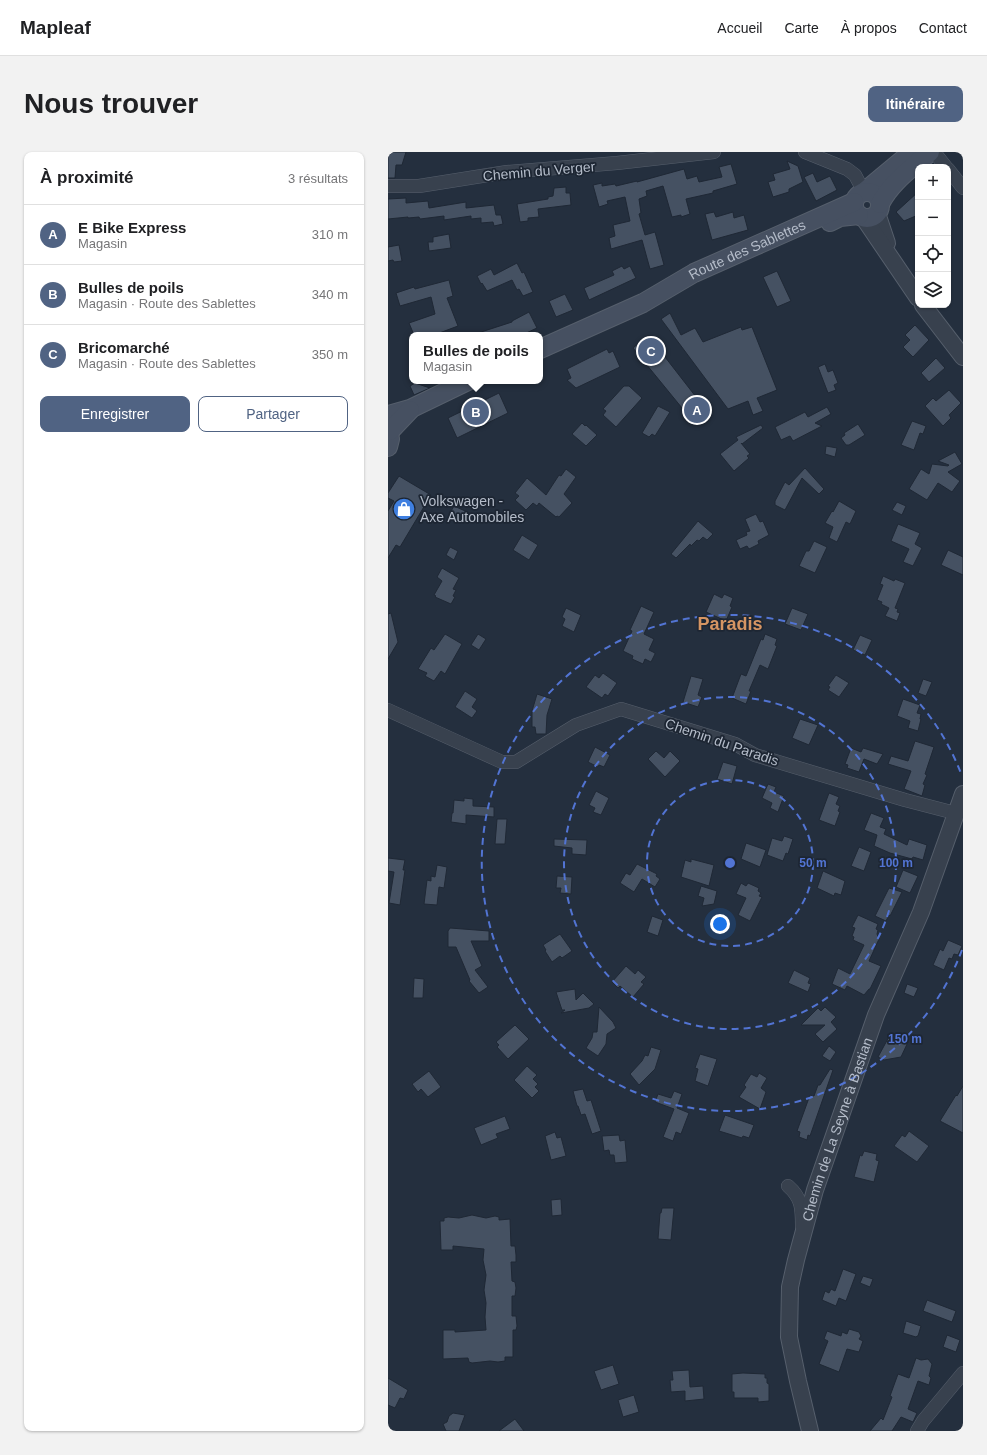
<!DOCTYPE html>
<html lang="fr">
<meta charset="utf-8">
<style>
body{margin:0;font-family:Helvetica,sans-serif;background:#f2f2f2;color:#202124}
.controls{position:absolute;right:12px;top:12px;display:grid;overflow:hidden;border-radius:8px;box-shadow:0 1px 3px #0004}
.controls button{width:36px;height:36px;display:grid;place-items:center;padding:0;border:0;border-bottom:1px solid #e0e0e0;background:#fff;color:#202124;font:20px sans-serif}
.you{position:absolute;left:332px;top:772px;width:14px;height:14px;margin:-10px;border:3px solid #fff;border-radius:50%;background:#1a73e8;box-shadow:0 0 0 6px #1a73e833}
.badge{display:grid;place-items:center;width:26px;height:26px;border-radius:50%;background:#506383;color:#fff;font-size:13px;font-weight:700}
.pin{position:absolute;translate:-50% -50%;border:2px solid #fff;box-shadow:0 1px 4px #0006}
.popup{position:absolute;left:21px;top:180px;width:134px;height:52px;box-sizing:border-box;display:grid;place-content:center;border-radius:8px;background:#fff;filter:drop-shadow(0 1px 3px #0005);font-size:13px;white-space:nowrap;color:#757577}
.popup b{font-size:15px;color:#202124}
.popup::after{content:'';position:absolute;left:50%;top:100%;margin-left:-8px;border:8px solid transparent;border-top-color:#fff}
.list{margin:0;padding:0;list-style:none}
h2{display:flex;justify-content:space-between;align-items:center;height:52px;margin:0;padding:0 16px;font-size:17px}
h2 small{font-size:13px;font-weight:400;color:#757577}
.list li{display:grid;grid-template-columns:26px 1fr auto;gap:12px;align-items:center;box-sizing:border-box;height:60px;padding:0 16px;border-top:1px solid #e0e0e0}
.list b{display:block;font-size:15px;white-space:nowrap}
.list p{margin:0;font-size:13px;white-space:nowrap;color:#757577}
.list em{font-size:13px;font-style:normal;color:#757577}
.actions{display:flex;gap:8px;padding:12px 16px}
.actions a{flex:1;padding:9px 0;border:1px solid #506383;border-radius:8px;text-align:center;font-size:14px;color:#506383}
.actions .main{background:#506383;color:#fff}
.icon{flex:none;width:22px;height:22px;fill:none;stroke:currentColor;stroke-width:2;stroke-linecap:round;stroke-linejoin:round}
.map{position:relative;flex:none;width:575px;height:1279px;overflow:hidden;border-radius:8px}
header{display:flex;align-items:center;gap:24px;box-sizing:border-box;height:56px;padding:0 20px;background:#fff;border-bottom:1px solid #e0e0e0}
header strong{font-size:19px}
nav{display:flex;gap:22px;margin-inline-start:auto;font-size:14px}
.intro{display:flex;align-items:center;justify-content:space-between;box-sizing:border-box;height:96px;padding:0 24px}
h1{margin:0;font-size:28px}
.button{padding:10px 18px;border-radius:8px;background:#506383;color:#fff;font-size:14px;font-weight:700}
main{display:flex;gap:24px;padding:0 24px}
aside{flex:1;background:#fff;border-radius:8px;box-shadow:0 1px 3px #0004}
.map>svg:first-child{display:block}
.building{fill:#455162;stroke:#1f2835}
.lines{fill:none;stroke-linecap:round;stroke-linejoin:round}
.minor-casing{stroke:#565f6c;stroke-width:14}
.tertiary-casing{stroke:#565f6c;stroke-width:18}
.secondary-casing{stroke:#565f6c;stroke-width:20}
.minor{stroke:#38414e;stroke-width:13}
.tertiary{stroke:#38414e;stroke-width:16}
.secondary{stroke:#465061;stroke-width:18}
.ring{fill:none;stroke:#5274d3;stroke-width:2;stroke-dasharray:7 5}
.labels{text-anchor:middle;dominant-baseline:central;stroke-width:3.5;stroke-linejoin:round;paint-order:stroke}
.street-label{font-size:14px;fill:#b4bcc9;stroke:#1d2633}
.poi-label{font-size:14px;fill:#b4bcc9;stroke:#1d2633;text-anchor:start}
.district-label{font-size:18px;font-weight:bold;fill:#d59563;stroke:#1d2633}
.centre{fill:#5274d3;stroke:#1d2633;stroke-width:2}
.ring-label{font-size:12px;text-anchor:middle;font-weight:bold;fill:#5274d3;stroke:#1d2633;stroke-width:3.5;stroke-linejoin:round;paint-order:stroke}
</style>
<header>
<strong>Mapleaf</strong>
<nav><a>Accueil</a><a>Carte</a><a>À propos</a><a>Contact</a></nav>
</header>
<div class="intro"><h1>Nous trouver</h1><a class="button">Itinéraire</a></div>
<main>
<aside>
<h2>À proximité<small>3 résultats</small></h2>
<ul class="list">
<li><span class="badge">A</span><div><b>E Bike Express</b><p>Magasin</p></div><em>310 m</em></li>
<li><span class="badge">B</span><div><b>Bulles de poils</b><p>Magasin · Route des Sablettes</p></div><em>340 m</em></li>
<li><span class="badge">C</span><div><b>Bricomarché</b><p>Magasin · Route des Sablettes</p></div><em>350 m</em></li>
</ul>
<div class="actions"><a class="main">Enregistrer</a><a>Partager</a></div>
</aside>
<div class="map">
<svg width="575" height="1279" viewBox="0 0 575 1279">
<rect width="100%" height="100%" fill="#242f3e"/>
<path class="building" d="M0,0H18L14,13H8L7,26H0Z
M399,9L410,14L415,30L401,37V40L385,45L380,30L387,28L385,22L402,17Z
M343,12L349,32L325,39V41L298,47L302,62L293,65V63L284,65L275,34L258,39L259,44L251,47L253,61L251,62L257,83L267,80L276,113L262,117L254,88L223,97L221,86L227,84L225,73L242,69L237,45L219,49L220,52L211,55L205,33L214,31V34L227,32L228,34L249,29V30L296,17L299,27L309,24L311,30L334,25L331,15Z
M425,21L429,30L442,24L449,38L428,49L416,25Z
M178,35V41H182L183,53L150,57L151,65L140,66V69L132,70L129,52L160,47V45L165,44L166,36Z
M530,40V63L516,69L508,60Z
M18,46V51L40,49L41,56L78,50V56L106,53L108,63H113L115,72L106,74L105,70L93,71V66L83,67V64L56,68V64L32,67L31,65L20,66V65L0,67V47Z
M326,60L328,65L345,60L346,66L356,63L360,78L324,88L317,62Z
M61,82L63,96L41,99L40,90H45V85Z
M11,93L14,109L6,110L5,108L0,109V95Z
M129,111L134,121L136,120L145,140L135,144L131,137L129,138L124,128L99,139L94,131L93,132L89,124L103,117L106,123Z
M234,114L236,117L242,114L248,126L201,148L196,136L226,123L224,119Z
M389,119L403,149L389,155L375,125Z
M61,128L65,144L59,146L70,174L46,183H26L21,171L47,162L43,145L12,154L8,141L26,135L27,137Z
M177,142L185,158L168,165L161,149Z
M141,160L149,176L134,183H90V181L124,170V169Z
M282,161L293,183L307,176L315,190L353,175L354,178L364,175L389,238L369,246L375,259L365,263L360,249L340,257L273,167Z
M527,173L541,188L525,205L515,195L522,188L517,183Z
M260,183L315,254V258L303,267L245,196Z
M219,197L221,201L225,199L232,215L188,236L179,228L183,226L179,217Z
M548,206L557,216L541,230L533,221Z
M437,212L440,220L445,218L450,231L446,233L448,238L440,241L430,215Z
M27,231L42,236L26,243L22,234Z
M236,234H241L254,246L228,275L215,263L218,259L215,257Z
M561,238L573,251L561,263L563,266L555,274L537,254L545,246L548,249Z
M111,241L120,261L69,286L60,266Z
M270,254L282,260L267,284L264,282L261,285L254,281Z
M439,255L443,262L427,271L434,274L405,289L402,284L393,288L387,275L417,260L420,265Z
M524,269L538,274L535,282L532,281L526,298L513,293Z
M194,271L197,274L198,273L209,283L198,294L184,282Z
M470,272L477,283L461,293H458L453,286L457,283L456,281Z
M373,273L375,276L354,292L353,291L362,302L359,304L361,306L346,319L332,302L350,288L348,285Z
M438,294L449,296L447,305L437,302Z
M567,300L574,312L560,320L572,329L564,340L550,331L539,348L521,337L533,317L541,322L544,312L560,314L561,313L550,309Z
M417,316L436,337L431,342L414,326L397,358L387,353V349L397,330L401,333Z
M178,317L188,325L176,342L184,351L171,365L169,364L168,365L151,351L149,354L145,351L138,358L127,348L131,344L127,341L139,326L158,343L171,323L173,324Z
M11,324L43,343L12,395L8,393L0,406V359L6,349L0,346V341Z
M451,349L468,359L462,372L458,370L449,390L441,386L445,375L437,371L444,359L445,360Z
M509,350L518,354L514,363L504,358Z
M66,354L86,363L80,372L62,361Z
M368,362L372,370L375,369L381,383L370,389L371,392L361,397L359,394L352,397L348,388L359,383L358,380L362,379L357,367Z
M310,369L325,382L319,388L315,385L311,389L309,388L303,394L302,392L288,406L283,402Z
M510,372L532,381L527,392L534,396L525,414L515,410L521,397L503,389Z
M134,383L150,393L141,408L125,398Z
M426,389L439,395L427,421L411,414L418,399H421Z
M62,395L70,399L66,408L58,403Z
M560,398L575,405V423L553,413Z
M54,416L71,426L65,437L68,438L65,444L67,445L63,452L47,445L48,444L46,443L54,429L49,425Z
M495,424L506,429L507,427L517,431L507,456L510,457L509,460L512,461L509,469L497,464L501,456L493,452L494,450L489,448L495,433L492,432Z
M326,442L334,446L336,442L345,446L342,454L344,455L338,469L318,460Z
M253,454L266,460L256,482L266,487L261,498L267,501V502L263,510L257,507L255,512L244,507L245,504L235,499L244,479L242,478Z
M178,456L193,463L186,480L174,474L177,467L174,465Z
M404,456L420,462L413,478L397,472Z
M3,461L10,490L0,507V462Z
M57,482L74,492L57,522L53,519L46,529L37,524L39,521L30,517L43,496L46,498Z
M90,482L98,487L91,498L83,493Z
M377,482L389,487L387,493L389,494L380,517L372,513L361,539H363L358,552L344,546L353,522L358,524L373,487L375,488Z
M472,483L484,488L477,503L465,498Z
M215,521L229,531L220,544L217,542L214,546L198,535L207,523L211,526Z
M448,523L461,531L451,545L440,538L442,535L440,534Z
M303,524L315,527L310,543L314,545L310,555L295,550Z
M535,527L544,530L538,544L530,541Z
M77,539L89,547L84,555L89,559L84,566L67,555Z
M149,542L164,547L159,563L158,582H148L147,575H144V559Z
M515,547L532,553L529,561L533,562L532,567H533L530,579L520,576L522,569L509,564Z
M412,567L430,573L421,593L404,586Z
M527,589L546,595L537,622L539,623L535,632L537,633L534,644L516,637L523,619L500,612L503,604L520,609Z
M207,595L222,603L216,615L211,613L210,615L200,610Z
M463,596L473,600L475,596L495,602L489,612L476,607L471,620L459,616L460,613L457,612Z
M268,599L276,606L282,599L292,609L277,625L260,607Z
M335,610L349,614L344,632L329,627Z
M380,632L388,635L386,640L396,644L390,660L382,656L384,651L374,646Z
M208,639L221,646L213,663L205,660L207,656L201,653Z
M441,641L451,645L448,652L452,654L450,659L452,660L447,674L431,668Z
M76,646L85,647V654L106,655V665L78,663V672L63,670L64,661H65L66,648L76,649Z
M483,661L496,666L492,675L498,677L496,682L519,693L521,687L539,693L535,708L525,705L524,707L502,701L486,694L489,683L476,678Z
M109,667H119L117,692H107Z
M396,684L405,687L400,702L398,701L395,709L379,703L384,686L394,689Z
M166,687L199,688L198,703L184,702V696L166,694Z
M358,691L378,698L372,715L353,707Z
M471,695L483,700L476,719L463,714Z
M0,706L17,708L15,718H17L12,753L1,751L6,720L0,719Z
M303,707L326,713L321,734L293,725L297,708L303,710Z
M249,712L269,722L268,724L272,727L267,735L254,727L246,740L232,731L238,721L242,723Z
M49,713L59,715L56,736L51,735L49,753L36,752L39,728L43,729V724L47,725Z
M515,718L530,724L522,741L508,735Z
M435,719L457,729L453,743L447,741L446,744L429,736Z
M169,724L184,725L183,742L172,741L173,736H168Z
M353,731L358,734L360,731L371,736L370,739L373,741L371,744L374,745L362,769L350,763L358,746L348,742Z
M313,734L329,739L326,752L314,754L316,746L310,744Z
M501,736L514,740L502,764L501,763L498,769L487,764Z
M470,763L490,772L488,777L490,778L489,782L491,787L481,809L493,814L482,837H481L476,843L459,834L457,838L444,832L450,816L462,822L476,793L465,788L466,785L464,784L467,776L464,775Z
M264,764L275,768L270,784L259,780Z
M62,776L101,779V789H83L94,814L87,818L100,835L91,841L81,829L82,828L68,795H60V779Z
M172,782L184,799L174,806L172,804L164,810L157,799L158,798L155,793Z
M560,788L574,794L570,803L566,802L564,807L561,806L556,818L545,813L552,797L555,799Z
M238,814L247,822L250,818L258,825L253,830L256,832L245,845L232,834L230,836L224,830Z
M406,818L422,826L420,831L423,832L420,840L400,831Z
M26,826L36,827L35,846H25Z
M519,832L530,836L526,845L516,841Z
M187,837L188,848L195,841L206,852L201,856L173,861L177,858H174L168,840Z
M211,855L225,870L228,876L219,882L218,892L210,904L198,896L204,886L205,880H209Z
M437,855L448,865L443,870L449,877L435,890L427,882L437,873H413L430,856L433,859Z
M127,873L141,887L120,907L109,895L111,893L108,890Z
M503,881L520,890L513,905L496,908L490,905Z
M441,894L448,900L442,909L434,904Z
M263,895L273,898L267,917L251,933L242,922L254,909L257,903L260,904Z
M312,902L329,907L320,934L307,929L310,917L307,916Z
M139,914L149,923L145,927L150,932L147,935L151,939L144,946L126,928Z
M442,917L445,918L422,984L420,983L419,988L411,985L412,980L409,979L422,943L426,944L430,933H432Z
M41,919L53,935L40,945L33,937L30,940L24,932Z
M371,921L379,926L373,936L378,940L372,957L351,945L358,935L356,933L363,922L369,925Z
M575,934V981L552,969L568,943L569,944Z
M195,937L199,949L203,948L213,979L204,982L197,962L193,963L190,954H189L185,939Z
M286,939L294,942L289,956L301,961L293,982L288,980L285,989L275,985L286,957L267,950L270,942L283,946Z
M337,963L366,973L361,986L355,984L354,986L331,979Z
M117,964L122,977L108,982L110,986L93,993L86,976Z
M521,979L541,994L529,1010L506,994L514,983L517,985Z
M167,980L169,986L173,985L178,1004L163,1008L157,984Z
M231,983L232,989L237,988L239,1010L227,1011L226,1003H222L221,998L216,999L214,984Z
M476,999L489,1002L488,1008L491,1009L486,1030L466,1025L472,1003L474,1004Z
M173,1047L174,1063L164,1064L163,1048Z
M274,1056H286L283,1088L270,1087L272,1061H273Z
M84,1063L98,1066L107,1064L111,1065V1068L122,1067L123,1094H127L128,1103V1110H123L124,1129L127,1130L128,1136L127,1144H124V1164H128L129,1174L128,1178H125V1205H117V1209L110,1210L102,1209L84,1211L81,1210L80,1206L55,1207V1178H67V1180L98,1178L97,1165L98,1151L96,1138L98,1123L95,1108L96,1097L65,1094V1098H53L52,1069H56V1066L60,1065L71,1066Z
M455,1117L468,1122L458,1149L451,1146L448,1154L434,1148L437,1139L441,1141L443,1137L447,1139Z
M475,1124L485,1127L482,1135L472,1131Z
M539,1148L568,1159L564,1170L535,1159Z
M518,1169L533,1174L530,1184H529L528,1185L515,1181Z
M461,1177L471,1180L473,1184L471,1187L475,1189L471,1200L459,1197L451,1220L431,1212L440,1189L436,1187L439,1179L453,1184L454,1180L459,1182Z
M559,1183L572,1188L568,1200L555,1195Z
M528,1206L533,1208L540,1207L544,1212L541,1224L543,1226L541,1233L530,1229L520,1257L529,1261L525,1270L513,1265L504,1279H482L493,1266L495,1268L504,1245L502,1244L510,1222L521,1226Z
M225,1213L231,1232L213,1238L206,1219Z
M301,1218L302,1235L315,1234L316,1247L297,1249V1239L283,1240L282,1228H285L284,1219Z
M355,1221L377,1222V1226H379V1231L381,1232V1249L370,1250V1246H346V1240H344V1222Z
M0,1226L20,1238L16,1247L12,1246L7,1256L0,1253Z
M246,1243L251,1260L235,1265L230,1248Z
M65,1261L77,1263L71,1279H58L55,1272L59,1270L61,1264Z
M127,1267L136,1279H111Z"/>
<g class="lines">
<g class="minor-casing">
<path id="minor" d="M417,0L459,17L467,23L476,40
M546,0L558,15
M560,17L575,36
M0,34H31L119,20L229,11L326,0
M0,558L114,610H128L188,573L233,557L347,592L367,603L517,648L567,661
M400,1034C414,1046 414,1057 414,1074
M529,1279L535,1269L575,1221"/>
</g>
<g class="tertiary-casing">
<g id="tertiary">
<path d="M489,61L499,91"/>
<path d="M475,65L530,146"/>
<path d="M535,153L575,205"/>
<path id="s1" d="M422,1279L410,1229L401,1185L402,1135L408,1108L427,1038L488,863L533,760L575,642"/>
</g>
</g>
<g class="secondary-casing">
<g id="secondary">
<path d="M476,40L524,0"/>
<circle cx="479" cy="53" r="13"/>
<path d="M492,52C503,30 524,16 542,0"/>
<path d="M442,70L452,65L471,63"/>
<path id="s2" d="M152,197L255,151L306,121L466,50"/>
<path d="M0,263L22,257L80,229"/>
<path d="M0,276L2,287L0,295"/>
<path d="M2,279L22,258"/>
</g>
</g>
<use href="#minor" class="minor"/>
<use href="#tertiary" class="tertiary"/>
<use href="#secondary" class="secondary"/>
</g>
<g class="ring">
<circle cx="342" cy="711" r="83"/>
<circle cx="342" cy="711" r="166"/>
<path d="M574 798A248 248 0 1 1 574 624"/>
</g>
<defs>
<g id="shop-disc" transform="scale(1.15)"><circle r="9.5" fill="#3f7fe0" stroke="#1d2633"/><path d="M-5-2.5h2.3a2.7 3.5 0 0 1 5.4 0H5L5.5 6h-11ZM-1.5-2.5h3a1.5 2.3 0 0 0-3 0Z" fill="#fff"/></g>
</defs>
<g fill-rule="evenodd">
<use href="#shop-disc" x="16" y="357"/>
</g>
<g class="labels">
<g class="street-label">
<text transform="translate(151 19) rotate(-5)">Chemin du Verger</text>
<text stroke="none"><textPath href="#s2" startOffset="230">Route des Sablettes</textPath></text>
<text transform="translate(334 590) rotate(19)">Chemin du Paradis</text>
<text stroke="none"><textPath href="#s1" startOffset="311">Chemin de La Seyne à Bastian</textPath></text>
</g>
<g class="poi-label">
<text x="32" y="349">Volkswagen -<tspan x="32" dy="16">Axe Automobiles</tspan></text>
</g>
<g class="district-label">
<text x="342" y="472">Paradis</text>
</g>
</g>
<circle cx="342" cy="711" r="6" class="centre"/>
<g class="ring-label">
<text x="425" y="715">50 m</text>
<text x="508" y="715">100 m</text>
<text x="517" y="891">150 m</text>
</g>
</svg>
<div class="controls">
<button>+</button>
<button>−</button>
<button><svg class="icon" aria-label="locate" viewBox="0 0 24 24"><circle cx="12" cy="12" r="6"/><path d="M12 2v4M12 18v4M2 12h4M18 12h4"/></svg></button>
<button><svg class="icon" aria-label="layers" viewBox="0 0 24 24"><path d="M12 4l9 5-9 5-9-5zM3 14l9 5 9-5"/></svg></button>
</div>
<div class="you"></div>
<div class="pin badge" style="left:309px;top:258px">A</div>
<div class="pin badge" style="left:88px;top:260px">B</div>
<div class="popup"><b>Bulles de poils</b>Magasin</div>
<div class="pin badge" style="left:263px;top:199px">C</div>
</div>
</main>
